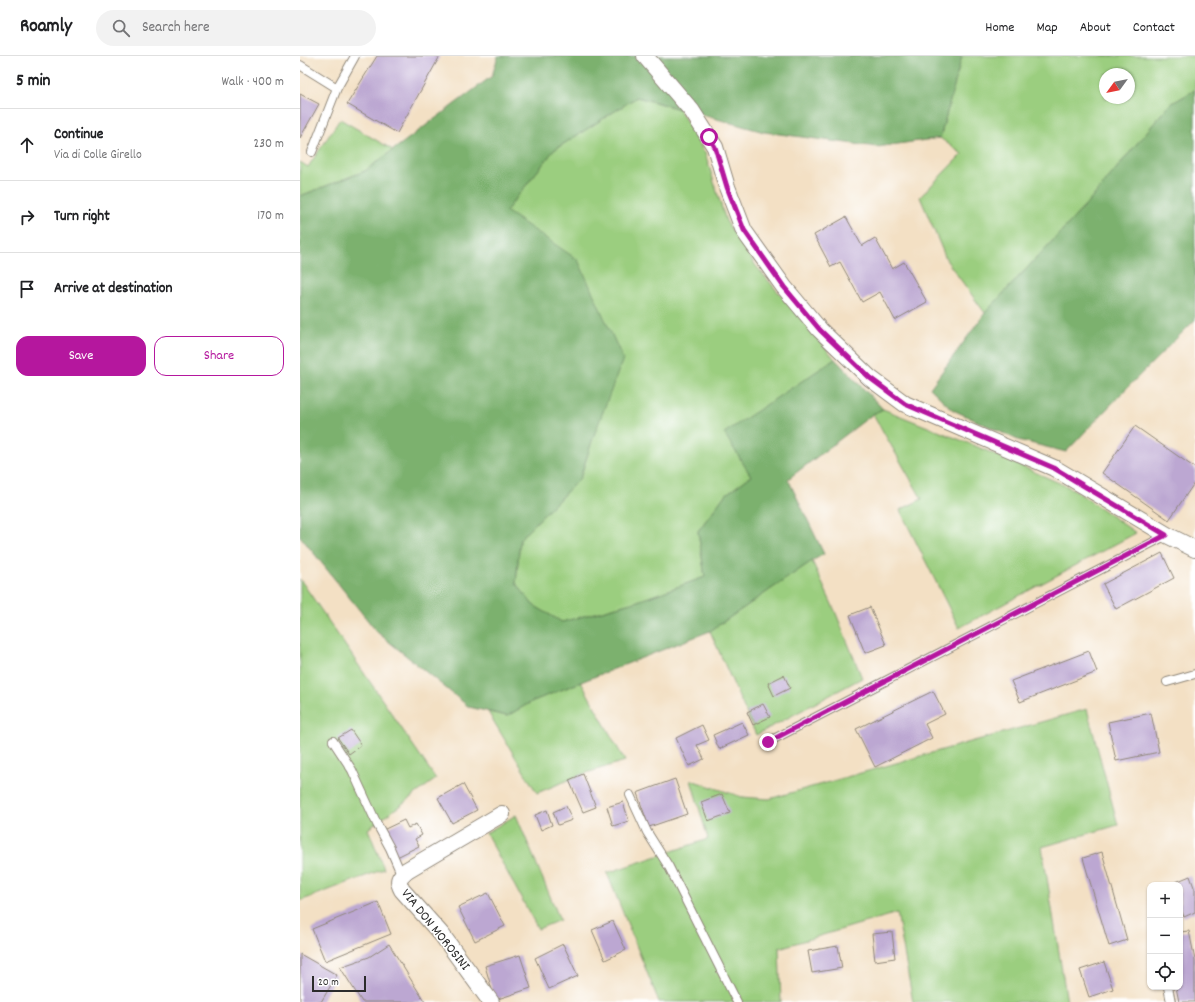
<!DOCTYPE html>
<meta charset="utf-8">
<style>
body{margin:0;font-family:Dekko,sans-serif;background:#f2f2f2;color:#202124}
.controls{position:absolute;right:12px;bottom:12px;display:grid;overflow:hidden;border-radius:8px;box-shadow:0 1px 3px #0004}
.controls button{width:36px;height:36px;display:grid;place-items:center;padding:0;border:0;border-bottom:1px solid #e0e0e0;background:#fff;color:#202124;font:20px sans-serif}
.compass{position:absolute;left:799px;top:12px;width:36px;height:36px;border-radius:50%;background:#fff;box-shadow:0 1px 3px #0004;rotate:237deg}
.scale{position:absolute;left:12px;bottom:10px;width:54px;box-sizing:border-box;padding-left:4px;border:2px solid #2b2b2b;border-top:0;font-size:11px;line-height:14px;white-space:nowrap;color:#2b2b2b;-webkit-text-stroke:3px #fff;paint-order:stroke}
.stop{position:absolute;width:12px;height:12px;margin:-9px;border:3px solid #b5179e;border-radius:50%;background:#fff}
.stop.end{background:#b5179e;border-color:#fff;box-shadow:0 1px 4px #0008}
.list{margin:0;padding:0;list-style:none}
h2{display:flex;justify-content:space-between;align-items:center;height:52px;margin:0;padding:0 16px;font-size:17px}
h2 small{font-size:13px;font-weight:400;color:#757577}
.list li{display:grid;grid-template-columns:26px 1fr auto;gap:12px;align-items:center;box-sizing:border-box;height:72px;padding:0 16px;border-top:1px solid #e0e0e0}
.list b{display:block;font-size:15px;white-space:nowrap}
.list p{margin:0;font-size:13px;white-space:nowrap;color:#757577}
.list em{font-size:13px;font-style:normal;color:#757577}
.actions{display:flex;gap:8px;padding:12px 16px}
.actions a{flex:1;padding:9px 0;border:1px solid #b5179e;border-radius:12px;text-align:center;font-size:14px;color:#b5179e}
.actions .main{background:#b5179e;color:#fff}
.icon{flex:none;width:22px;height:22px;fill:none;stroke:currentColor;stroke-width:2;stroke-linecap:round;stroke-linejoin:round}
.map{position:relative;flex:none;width:895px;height:946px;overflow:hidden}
header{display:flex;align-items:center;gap:24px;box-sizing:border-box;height:56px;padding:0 20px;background:#fff;border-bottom:1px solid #e0e0e0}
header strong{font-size:19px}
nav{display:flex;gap:22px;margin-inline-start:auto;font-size:14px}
.search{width:280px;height:36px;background:#f2f2f2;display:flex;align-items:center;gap:10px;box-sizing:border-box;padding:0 14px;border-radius:22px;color:#757577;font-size:15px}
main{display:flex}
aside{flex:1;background:#fff}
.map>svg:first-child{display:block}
.green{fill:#9bce7f;stroke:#637c55;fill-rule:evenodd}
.forest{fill:#7cb16e;stroke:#546e4c}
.building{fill:#bca7d2}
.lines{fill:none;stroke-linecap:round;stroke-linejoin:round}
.lane-casing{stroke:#8f8678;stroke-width:10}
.street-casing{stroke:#8f8678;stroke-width:18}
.lane{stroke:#fff;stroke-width:8}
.street{stroke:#fff;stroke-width:16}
.route{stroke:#b5179e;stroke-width:5}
.labels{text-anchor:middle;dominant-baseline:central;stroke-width:3;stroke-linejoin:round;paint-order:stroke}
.street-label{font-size:14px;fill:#2b2b2b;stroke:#fff}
</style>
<header>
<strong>Roamly</strong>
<div class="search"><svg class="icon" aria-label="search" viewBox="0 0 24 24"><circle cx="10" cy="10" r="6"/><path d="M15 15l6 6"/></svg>Search here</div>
<nav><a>Home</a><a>Map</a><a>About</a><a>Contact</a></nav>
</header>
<main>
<aside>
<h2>5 min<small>Walk · 400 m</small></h2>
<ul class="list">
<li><svg class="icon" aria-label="ahead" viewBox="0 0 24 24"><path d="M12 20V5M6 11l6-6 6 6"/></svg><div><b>Continue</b><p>Via di Colle Girello</p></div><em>230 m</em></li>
<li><svg class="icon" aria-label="right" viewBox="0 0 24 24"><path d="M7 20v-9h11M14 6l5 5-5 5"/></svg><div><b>Turn right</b></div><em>170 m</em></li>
<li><svg class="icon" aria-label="arrive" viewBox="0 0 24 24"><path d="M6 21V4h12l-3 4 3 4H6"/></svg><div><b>Arrive at destination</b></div></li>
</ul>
<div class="actions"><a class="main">Save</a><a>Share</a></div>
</aside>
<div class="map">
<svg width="895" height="946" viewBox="0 0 895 946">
<rect width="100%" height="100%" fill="#fff"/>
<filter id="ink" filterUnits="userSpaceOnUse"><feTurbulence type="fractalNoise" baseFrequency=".025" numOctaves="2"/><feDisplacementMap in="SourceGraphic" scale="8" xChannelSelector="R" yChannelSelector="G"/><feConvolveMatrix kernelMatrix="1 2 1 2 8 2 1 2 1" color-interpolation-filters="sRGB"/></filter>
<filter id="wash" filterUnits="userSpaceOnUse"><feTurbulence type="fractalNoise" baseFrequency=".012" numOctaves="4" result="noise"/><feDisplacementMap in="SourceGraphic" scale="16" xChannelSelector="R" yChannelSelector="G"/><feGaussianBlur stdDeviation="0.9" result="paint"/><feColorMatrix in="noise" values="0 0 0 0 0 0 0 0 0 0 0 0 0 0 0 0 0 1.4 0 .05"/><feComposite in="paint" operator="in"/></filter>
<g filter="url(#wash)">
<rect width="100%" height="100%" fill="#f3e0c4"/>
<path class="green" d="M662,0H895V34L869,49L787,148L685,257L647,205L620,141L662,98L640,82ZM805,18H829V42H805Z
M337,41L379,53L405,97L426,165L456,210L535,303L425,377L451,420L425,439L398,475L405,521L335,546L262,566L233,549L216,528L220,483L280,422L293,382L206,155L254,94Z
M40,63L93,94L65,115L0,140V106L8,111Z
M583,353L678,391L773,433L836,477L659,572L600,454L622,443L573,358Z
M512,505L535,555L562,622L456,679L410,575Z
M0,523L136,723L68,773L84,813L0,845Z
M281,626L325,705L283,718L237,737L188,656L207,660L233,645Z
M787,653L818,769L742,791L767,946H613L597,857L479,892L481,946H359L307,817L408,783L391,724L442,741L469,743Z
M216,759L260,864L238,873L186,777Z"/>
<path class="forest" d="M198,0H662L640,82L577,91L464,76L337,41L254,94L206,155L278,204L323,303L293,382L280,422L220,483L216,527L233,549L262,566L335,546L405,521L398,475L425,439L451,420L424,377L535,303L583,353L573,358L488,423L524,498L512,505L410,575L233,645L207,660L169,651L77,576L0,480V140L65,115L192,20Z
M895,34V264L821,338L766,396L718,384L653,354L630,332L685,257L787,148L869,49Z"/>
<g id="blocks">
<path class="building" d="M77,0H140L97,77L47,48Z
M0,38L19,48L0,82Z
M546,161L562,190L575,182L592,213L604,206L627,246L595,264L580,236L562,246L540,206L531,211L514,179Z
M835,370L895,412V426L869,464L802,417Z
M862,497L874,522L816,553L803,528Z
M570,551L586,589L565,597L550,559Z
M789,595L797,616L720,646L711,625Z
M484,619L490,632L474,640L468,627Z
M633,635L645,658L625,668L632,682L575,711L556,673Z
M463,648L470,661L453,669L447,656Z
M851,657L859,696L816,705L808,666Z
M442,666L449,679L419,693L413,679Z
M402,669L409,684L397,689L404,703L389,710L376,682Z
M51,674L61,689L49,698L38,682Z
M283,718L296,751L283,756L269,724Z
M375,723L387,758L349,771L337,737Z
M163,728L177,754L152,767L138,742Z
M422,738L430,757L408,765L401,746Z
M323,746L329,765L313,770L307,751Z
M266,750L272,764L258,769L253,756Z
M247,754L252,769L241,774L235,759Z
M104,764L108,772L116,768L122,779L115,783L119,790L97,801L83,774Z
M802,796L827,884L809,890L783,802Z
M890,820L895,834V856L884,861L880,851V829H871V828Z
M188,837L205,870L175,885L158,851Z
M78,846L91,878L25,905L12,873Z
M313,865L326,894L305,904L292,874Z
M889,875L895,904V946H879L876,931H880V876Z
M592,876L595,902L575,905L572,878Z
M89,888L113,927L125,946H62L40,911L69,901Z
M263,888L278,920L249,933L235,902Z
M538,890L542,912L512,917L508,895Z
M0,898L37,919L21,946H0Z
M220,899L231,932L195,944L185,910Z
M804,906L813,933L789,941L780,914Z"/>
</g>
</g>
<g filter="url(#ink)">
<use href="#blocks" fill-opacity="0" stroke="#8f8678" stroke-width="1"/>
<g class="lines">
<g class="lane-casing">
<path id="lane" d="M0,9L37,32
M12,96L37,32L55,0
M867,626L895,618
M33,685L52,714L77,768L90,792L102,820
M468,686L867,479
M330,739L347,776L369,811L437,946
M868,931L871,946"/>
</g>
<g class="street-casing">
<path id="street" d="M345,0L392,55L415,91L427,131L444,175L484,231L520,274L570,322L605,348L754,412L867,479L895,493
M191,946L142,879L102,834C96,823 100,821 107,814L202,758"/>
</g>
<use href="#lane" class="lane"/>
<use href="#street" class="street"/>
</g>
</g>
<g class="lines" filter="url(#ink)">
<path class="route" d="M409,81L415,91L427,131L444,174L484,231L520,274L570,322L605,348L754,412L866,479L468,686"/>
</g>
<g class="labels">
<g class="street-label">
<text transform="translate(135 874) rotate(51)">VIA DON MOROSINI</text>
</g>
</g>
</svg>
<div class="controls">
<button>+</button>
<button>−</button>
<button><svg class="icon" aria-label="locate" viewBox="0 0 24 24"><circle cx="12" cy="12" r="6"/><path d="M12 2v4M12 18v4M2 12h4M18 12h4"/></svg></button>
</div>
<svg class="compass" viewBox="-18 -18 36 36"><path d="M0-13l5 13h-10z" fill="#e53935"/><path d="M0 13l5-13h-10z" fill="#757577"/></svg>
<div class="scale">20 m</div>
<div class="stop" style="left:409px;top:81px"></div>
<div class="stop end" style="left:468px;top:686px"></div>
</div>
</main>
